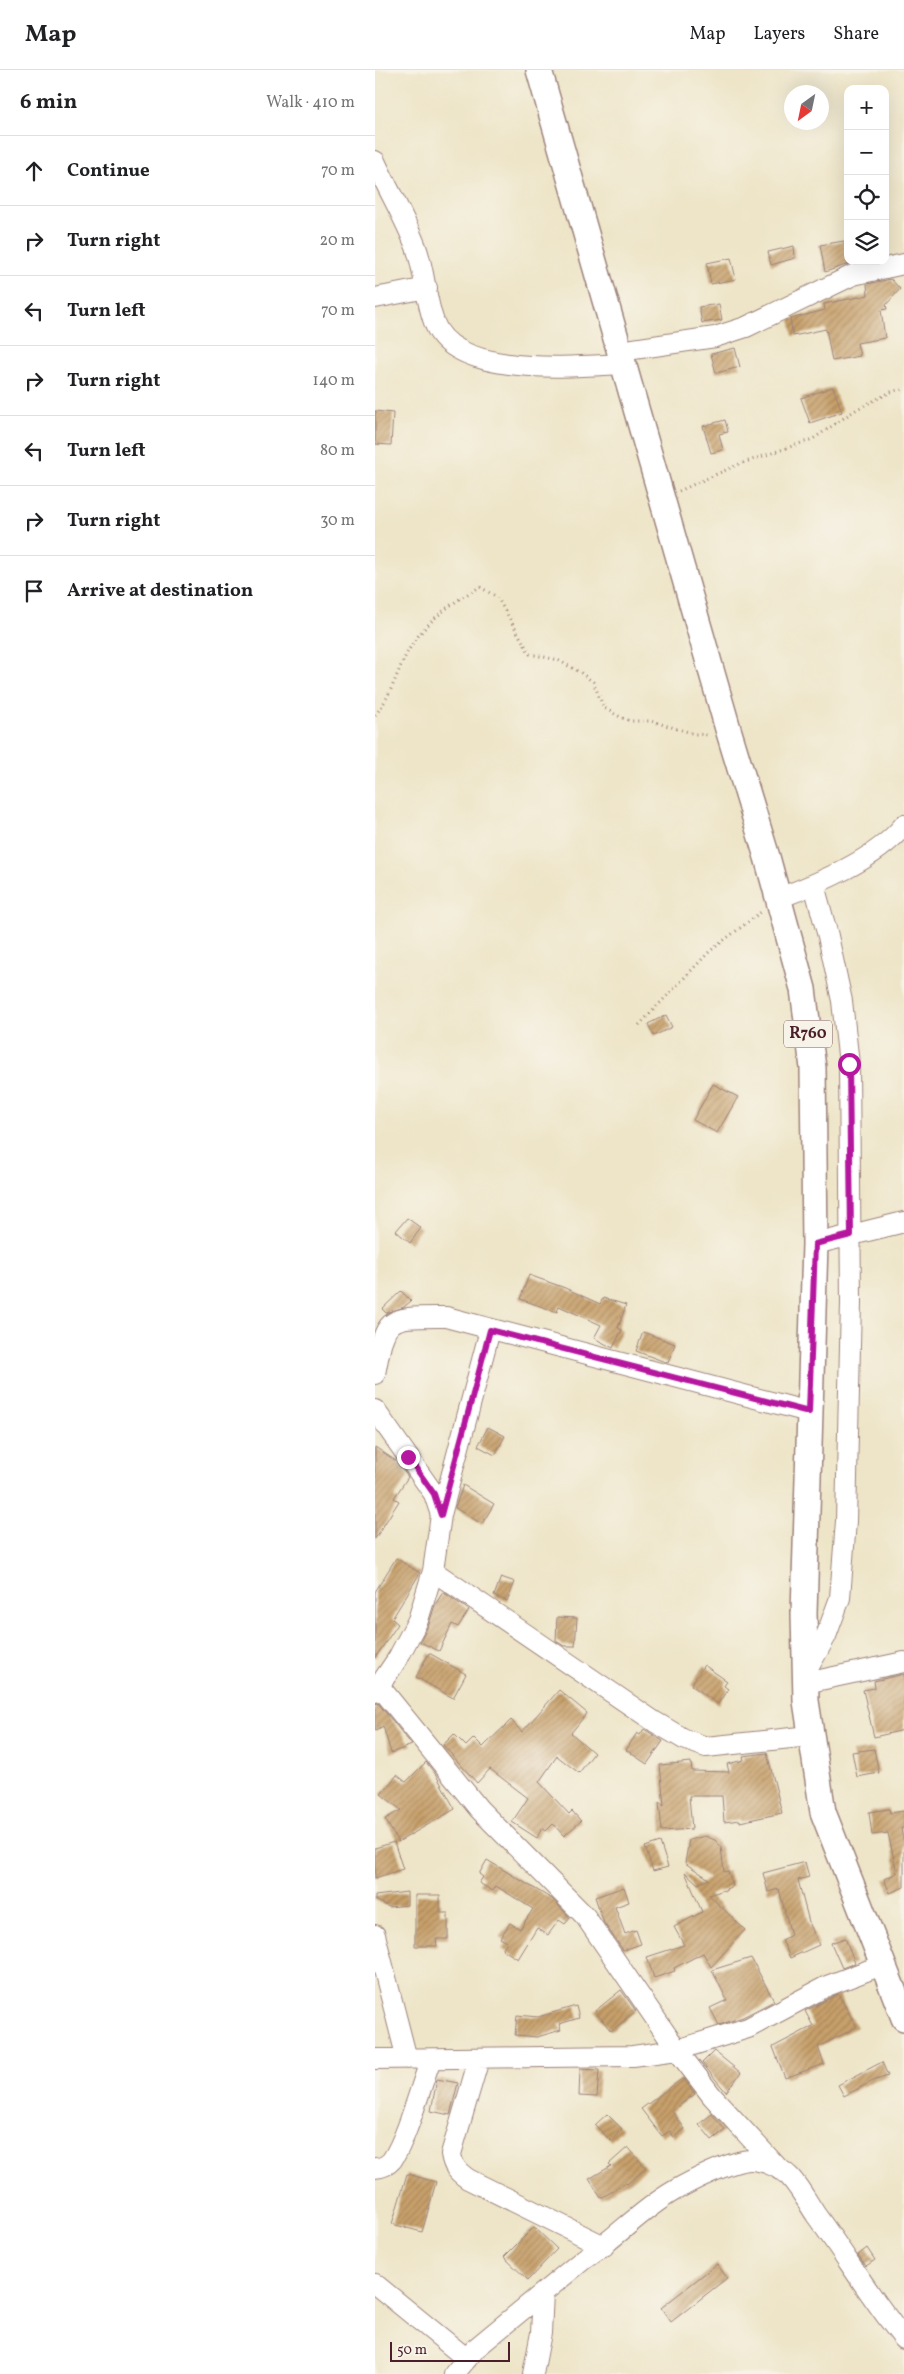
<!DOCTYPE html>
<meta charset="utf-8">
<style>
body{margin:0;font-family:Vollkorn,serif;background:#f6f6f6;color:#202124}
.controls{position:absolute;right:15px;top:15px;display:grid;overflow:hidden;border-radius:10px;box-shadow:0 5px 20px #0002}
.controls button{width:45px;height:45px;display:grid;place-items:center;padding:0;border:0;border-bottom:1px solid #e0e0e0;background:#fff;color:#202124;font:25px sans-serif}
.compass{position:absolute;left:409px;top:15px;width:45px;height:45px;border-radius:50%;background:#fff;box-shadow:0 5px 20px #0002;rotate:213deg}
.scale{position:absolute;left:15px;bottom:12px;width:120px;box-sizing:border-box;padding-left:5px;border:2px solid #4a1f2b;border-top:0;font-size:14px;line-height:18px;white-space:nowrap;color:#4a1f2b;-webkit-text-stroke:4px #f7f3e8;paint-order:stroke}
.stop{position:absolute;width:15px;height:15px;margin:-11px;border:4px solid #b5179e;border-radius:50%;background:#fff}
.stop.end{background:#b5179e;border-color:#fff;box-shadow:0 1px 5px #0008}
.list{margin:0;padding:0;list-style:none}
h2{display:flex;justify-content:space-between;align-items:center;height:65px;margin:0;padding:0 20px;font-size:21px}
h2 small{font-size:16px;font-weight:400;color:#757577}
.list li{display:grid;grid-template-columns:32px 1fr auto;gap:15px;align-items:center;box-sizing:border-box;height:70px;padding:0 20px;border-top:1px solid #e0e0e0}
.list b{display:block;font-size:19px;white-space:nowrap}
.list em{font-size:16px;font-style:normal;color:#757577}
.icon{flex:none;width:28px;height:28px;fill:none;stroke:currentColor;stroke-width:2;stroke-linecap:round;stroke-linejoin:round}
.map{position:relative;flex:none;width:529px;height:2304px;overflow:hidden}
header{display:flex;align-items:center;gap:30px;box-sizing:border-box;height:70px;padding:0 25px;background:#fff;border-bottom:1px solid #e0e0e0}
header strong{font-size:24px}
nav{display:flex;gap:28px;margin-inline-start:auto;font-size:18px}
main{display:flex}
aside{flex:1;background:#fff}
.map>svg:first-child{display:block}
.building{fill:url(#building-hatch)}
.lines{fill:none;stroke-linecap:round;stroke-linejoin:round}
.minor-casing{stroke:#9c827a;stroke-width:22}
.major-casing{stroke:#9c827a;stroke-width:28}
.path{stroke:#9c827a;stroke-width:3;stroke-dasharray:1 4;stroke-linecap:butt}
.minor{stroke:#fff;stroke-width:20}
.major{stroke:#fff;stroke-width:25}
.route{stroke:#b5179e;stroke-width:6}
.labels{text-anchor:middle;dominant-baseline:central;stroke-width:5;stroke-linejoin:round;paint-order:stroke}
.shield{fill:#f7f3e8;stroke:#7e5f64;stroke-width:1}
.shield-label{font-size:16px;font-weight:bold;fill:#4a1f2b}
</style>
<header>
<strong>Map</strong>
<nav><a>Map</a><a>Layers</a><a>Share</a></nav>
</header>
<main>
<aside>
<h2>6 min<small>Walk · 410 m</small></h2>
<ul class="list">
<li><svg class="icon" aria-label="ahead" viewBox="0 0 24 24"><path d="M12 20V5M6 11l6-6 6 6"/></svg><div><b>Continue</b></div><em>70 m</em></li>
<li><svg class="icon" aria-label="right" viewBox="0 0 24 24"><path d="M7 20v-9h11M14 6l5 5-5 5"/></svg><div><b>Turn right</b></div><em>20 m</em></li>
<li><svg class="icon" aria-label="left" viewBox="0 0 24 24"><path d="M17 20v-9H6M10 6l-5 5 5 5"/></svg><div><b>Turn left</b></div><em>70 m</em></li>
<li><svg class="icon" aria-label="right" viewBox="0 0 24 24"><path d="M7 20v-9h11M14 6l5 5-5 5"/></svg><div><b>Turn right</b></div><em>140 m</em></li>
<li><svg class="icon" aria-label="left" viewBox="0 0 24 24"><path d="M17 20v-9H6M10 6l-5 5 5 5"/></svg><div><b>Turn left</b></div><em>80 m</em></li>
<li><svg class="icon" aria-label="right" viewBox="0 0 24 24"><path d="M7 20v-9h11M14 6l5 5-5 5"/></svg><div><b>Turn right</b></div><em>30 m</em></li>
<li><svg class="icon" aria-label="arrive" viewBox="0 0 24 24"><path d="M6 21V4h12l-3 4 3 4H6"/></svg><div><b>Arrive at destination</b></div></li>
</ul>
</aside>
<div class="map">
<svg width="529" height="2304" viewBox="0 0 529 2304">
<defs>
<pattern id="building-hatch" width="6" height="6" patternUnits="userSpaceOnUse" patternTransform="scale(1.25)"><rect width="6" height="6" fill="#c7a06b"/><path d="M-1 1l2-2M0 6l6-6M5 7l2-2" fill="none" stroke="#a48258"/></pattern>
</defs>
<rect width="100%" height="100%" fill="#f7f3e8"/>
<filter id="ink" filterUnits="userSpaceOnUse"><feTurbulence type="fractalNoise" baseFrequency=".02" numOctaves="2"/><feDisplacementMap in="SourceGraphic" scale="10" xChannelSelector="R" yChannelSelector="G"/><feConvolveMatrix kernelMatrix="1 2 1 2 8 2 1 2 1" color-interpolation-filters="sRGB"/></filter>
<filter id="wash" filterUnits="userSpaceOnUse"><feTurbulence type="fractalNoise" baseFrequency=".0096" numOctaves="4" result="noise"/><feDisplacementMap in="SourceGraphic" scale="20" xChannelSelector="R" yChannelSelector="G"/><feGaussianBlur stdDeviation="1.12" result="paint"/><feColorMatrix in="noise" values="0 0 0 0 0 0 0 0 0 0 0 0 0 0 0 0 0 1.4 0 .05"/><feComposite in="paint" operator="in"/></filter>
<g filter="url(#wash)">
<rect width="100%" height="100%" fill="#eee5c8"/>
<g id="blocks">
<path class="building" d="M469,171L474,194L450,202L445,175Z
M419,176L420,188L396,195L393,182Z
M356,188L361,209L336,214L332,193Z
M516,209L525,219L511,235L512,239L506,240L510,268L482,273L485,286L457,291L451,259L418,266L415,249L450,240L449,234L493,225L492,214Z
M344,234L347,250L327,253L324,237Z
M360,278L365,297L341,303L336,284Z
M458,317L467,342L435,353L426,328Z
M0,341L18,343L16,375L0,374Z
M350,350L353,362L344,364L348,380L336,383L328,356Z
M291,945L297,957L279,966L273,954Z
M338,1014L363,1027L342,1063L318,1050Z
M32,1148L46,1158L35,1173L21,1161Z
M154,1205L190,1218L225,1234L228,1228L251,1235L243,1258L247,1260L238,1278L219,1268L226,1255L184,1236L182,1242L145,1229Z
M26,1221L36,1231L29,1237L11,1243L7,1239Z
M268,1262L300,1274L293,1293L261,1281Z
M113,1357L130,1366L120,1385L103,1376Z
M0,1377L21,1391L33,1407L19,1428L24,1431L0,1469Z
M88,1415L119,1434L107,1454L80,1438Z
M21,1488L45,1503L17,1549L23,1554L0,1588V1522Z
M126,1507L140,1512L132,1531L119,1526Z
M68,1522L94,1540L83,1557L77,1554L64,1581L45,1572L54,1554L60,1535Z
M182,1547L202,1548L200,1576H189L181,1571Z
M54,1583L91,1604L78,1628L41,1607Z
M329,1595L352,1611L349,1616L353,1619L343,1634L316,1615Z
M529,1604V1660L499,1667L488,1620L500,1618L499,1611Z
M184,1620L212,1643L196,1663L219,1683L204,1703L182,1686L164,1712L194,1744L197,1741L206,1751L189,1766L178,1754L171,1761L167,1758L162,1768L137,1752L153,1728L115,1699L102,1713L68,1675L79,1664L91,1676L99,1668L108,1677L136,1650L147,1662Z
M3,1633L37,1675L16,1683L8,1656L0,1661V1634Z
M269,1659L288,1671L272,1694L251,1680L262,1663L265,1665Z
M499,1679L504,1703L482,1707L477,1682Z
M392,1683L407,1743L365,1752V1750L349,1752L347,1726H314L317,1759L287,1761L284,1732L289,1736L285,1695L316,1692L317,1701L354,1702L352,1694L369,1690L368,1686Z
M51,1692L61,1705L80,1739L23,1772L10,1749L26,1740L6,1724L22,1705L31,1712Z
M514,1739L515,1743L529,1741V1758H526L529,1775V1817L515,1823L509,1809L522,1803L513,1763L497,1765L494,1742Z
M330,1766L340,1770L346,1777L349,1802L353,1801L358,1816L351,1819V1821L349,1820L334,1825L370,1860L336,1897L328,1883L299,1898L300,1901L279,1908L272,1887L309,1875L299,1857L327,1842L310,1802L323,1814L334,1809L310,1793L314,1770Z
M19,1772L28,1799L0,1808V1778Z
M285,1772L293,1797L278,1801L270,1777Z
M112,1790L177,1829L195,1848L190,1854L184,1850L173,1865L162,1858L143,1889L127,1879L132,1872L125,1868L135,1853L145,1859L158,1839L121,1816L118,1821L104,1813L108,1807L104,1804Z
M430,1792L434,1807L423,1810L434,1852L444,1875L415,1888L407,1870L416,1865L404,1819L393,1822L388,1803Z
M249,1817L254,1832L240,1837L250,1864L261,1860L266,1874L248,1880L229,1853L220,1827Z
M32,1822V1835L14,1837L0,1830V1826Z
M40,1825H65V1843H73V1869H61L62,1876H40Z
M470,1868L480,1893L467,1898L456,1873Z
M376,1888L399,1931L368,1947L344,1955L335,1938L352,1930L337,1900Z
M246,1920L261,1941L236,1961L220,1941Z
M463,1924L482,1957L443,1977L449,1994L410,2008L398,1977L438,1956L430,1941Z
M201,1936L204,1948L184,1954L186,1960L162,1967L140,1965L142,1945L163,1947Z
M339,1981L366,2003L351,2022L327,1993Z
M507,1992L513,2006L498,2011L469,2026L463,2015Z
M205,1999L224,2000L222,2027L204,2026Z
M308,2008L320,2024L297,2041L310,2059L299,2067L295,2061L287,2066L266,2039Z
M62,2009L83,2013L75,2045L56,2041Z
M232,2044L247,2059L236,2071L220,2055Z
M337,2044L350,2060L337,2070L324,2054Z
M253,2077L271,2098L252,2114L251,2113L226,2128L214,2109L236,2096L234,2094Z
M32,2104L61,2112L47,2162L17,2154Z
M159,2157L182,2179L153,2210L129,2187Z
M492,2178L500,2190L491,2196L483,2185Z
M342,2194L352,2208L296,2252L286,2238Z"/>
</g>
</g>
<g filter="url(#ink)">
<use href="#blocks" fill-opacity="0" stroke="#9c827a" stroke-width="1"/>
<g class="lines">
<g class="minor-casing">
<path id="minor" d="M0,91C13,120 30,148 41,177C50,201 50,228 59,252C79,309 202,296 249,294
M0,228L52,218
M245,281L340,267L371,257L478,205L529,194
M404,828C444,813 502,789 529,755
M440,1174L529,1152
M0,1304C11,1245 11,1247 71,1247L434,1342
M0,1340L59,1424L66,1445L58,1501L43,1550L23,1588L0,1622
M66,1445L115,1260
M58,1501L280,1652L309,1669L331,1677L435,1666
M432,1600L451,1566L465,1528L471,1451L476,1232L474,994L467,931L453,866L439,815
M431,1613L529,1592
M5,1617L104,1739L210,1846L302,1980L337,2026L405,2100
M0,1865L32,1989
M0,1989L258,1986L302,1980L373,1958L452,1916L507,1895
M104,1989L76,2084C78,2097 83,2102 93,2109L229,2176
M0,2098C6,2098 13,2095 17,2090C32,2068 46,2015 56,1989
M0,2214L92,2289
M79,2304L101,2278L209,2189C240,2169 265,2141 297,2122C314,2112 359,2089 377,2090C390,2091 406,2098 415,2107C425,2118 433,2133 441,2145C471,2186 497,2230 529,2269
M158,2304L166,2263L168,2223"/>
</g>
<g class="major-casing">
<path id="major" d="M164,0L353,659L392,787L428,919L438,998L440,1174L429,1543L431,1631L448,1742L529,1948"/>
</g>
<path class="path" d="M304,421L362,395L438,369L482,339L518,321L529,319
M0,645C15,628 20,607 30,587C45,556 75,533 105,517L122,527L155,584L183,590L206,603L218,612L229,638L247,648L256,651H276L320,664L335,665
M264,955L335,881L386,842"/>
<use href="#minor" class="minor"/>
<use href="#major" class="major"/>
</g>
</g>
<g class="lines" filter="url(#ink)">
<path class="route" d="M33,1387L59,1424L66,1445L115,1260L434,1342L440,1174L476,1165L474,994"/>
</g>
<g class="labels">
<rect class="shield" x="409" y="950.5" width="48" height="27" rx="4"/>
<g class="shield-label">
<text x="433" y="964">R760</text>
</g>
</g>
</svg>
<div class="controls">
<button>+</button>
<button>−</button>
<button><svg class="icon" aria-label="locate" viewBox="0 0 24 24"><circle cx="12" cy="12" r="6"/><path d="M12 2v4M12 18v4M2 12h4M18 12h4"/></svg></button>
<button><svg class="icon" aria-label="layers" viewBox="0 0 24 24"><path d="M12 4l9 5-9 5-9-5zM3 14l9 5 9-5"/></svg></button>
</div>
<svg class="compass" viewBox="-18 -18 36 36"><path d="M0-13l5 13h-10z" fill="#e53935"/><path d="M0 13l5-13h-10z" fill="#757577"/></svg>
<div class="scale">50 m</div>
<div class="stop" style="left:474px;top:994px"></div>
<div class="stop end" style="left:33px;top:1387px"></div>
</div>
</main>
